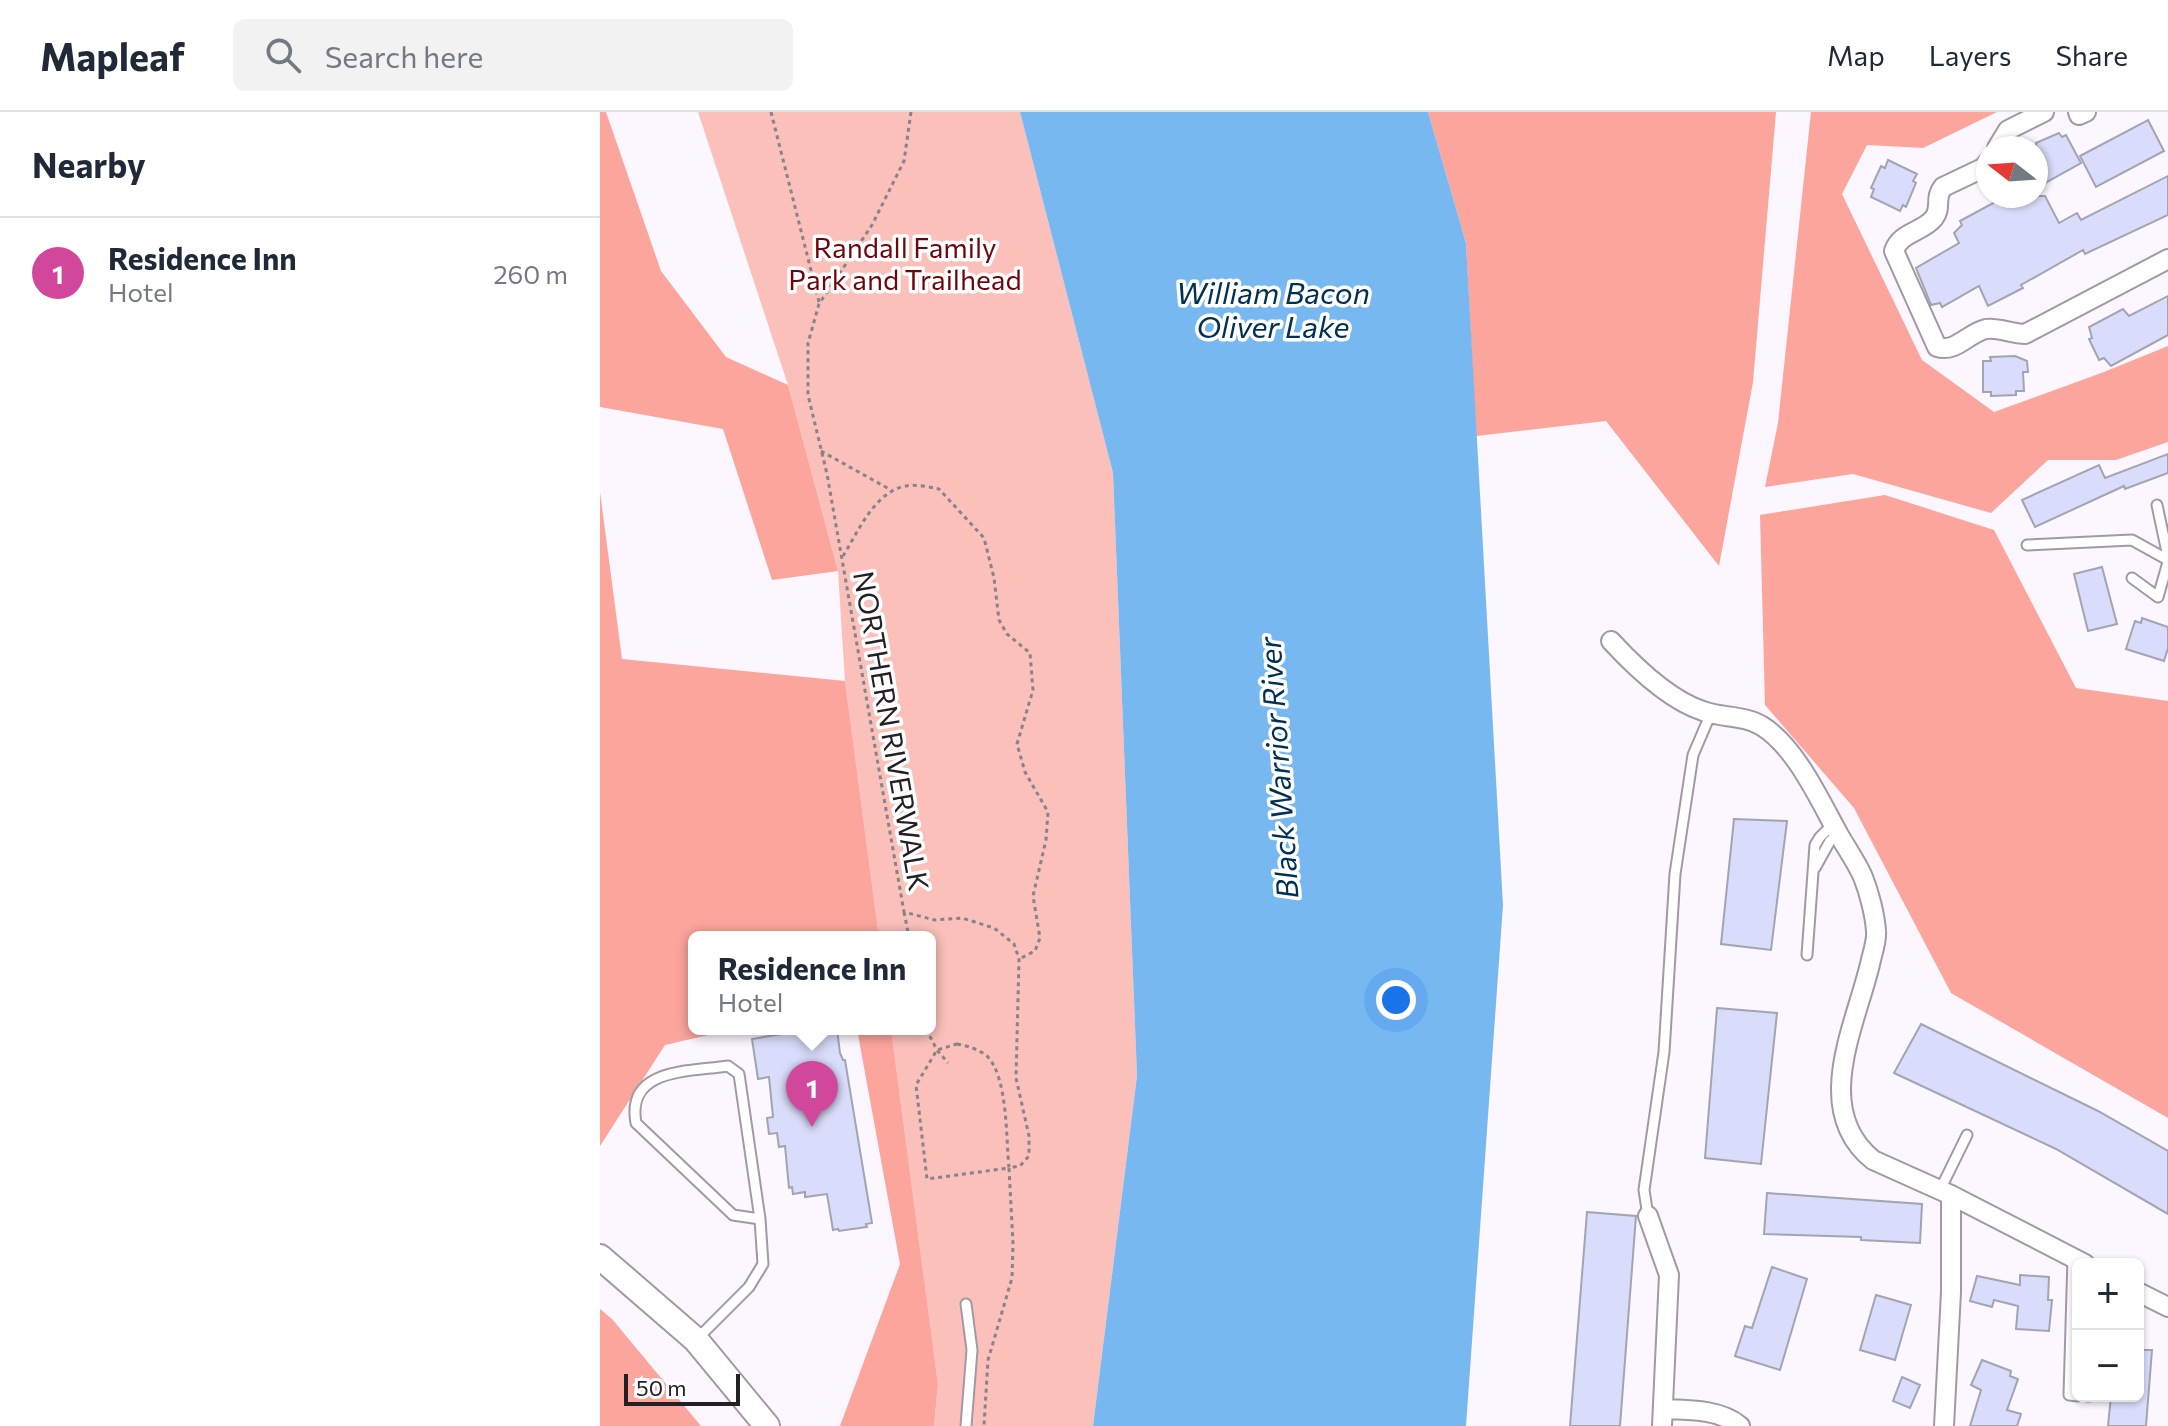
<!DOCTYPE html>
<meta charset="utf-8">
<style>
body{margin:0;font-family:Commissioner,sans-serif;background:#f2f2f3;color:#1f2937}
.controls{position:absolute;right:24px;bottom:24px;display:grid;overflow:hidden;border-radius:12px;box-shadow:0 2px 6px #0004}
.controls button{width:72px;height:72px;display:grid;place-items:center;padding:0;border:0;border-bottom:2px solid #e0e1e3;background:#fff;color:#1f2937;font:40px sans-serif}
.compass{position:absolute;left:1376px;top:24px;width:72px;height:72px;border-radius:50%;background:#fff;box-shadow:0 2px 6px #0004;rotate:287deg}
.scale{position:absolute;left:24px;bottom:20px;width:116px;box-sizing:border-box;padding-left:8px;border:4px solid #232025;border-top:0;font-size:22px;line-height:28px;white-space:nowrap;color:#232025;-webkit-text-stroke:6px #fff;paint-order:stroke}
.you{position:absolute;left:796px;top:888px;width:28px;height:28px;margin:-20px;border:6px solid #fff;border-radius:50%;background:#1a73e8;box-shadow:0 0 0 12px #1a73e833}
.badge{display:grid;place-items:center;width:52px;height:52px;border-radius:50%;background:#237118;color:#fff;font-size:26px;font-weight:700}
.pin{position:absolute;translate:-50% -66px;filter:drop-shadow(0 2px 4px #0008)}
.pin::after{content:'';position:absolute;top:42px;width:28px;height:24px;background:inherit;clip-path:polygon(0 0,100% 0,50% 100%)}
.popup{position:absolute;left:88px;top:819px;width:248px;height:104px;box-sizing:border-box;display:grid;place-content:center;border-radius:12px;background:#fff;filter:drop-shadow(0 2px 6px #0005);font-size:26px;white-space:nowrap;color:#747a83}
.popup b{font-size:30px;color:#1f2937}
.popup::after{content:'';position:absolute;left:50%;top:100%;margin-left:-16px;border:16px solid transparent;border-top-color:#fff}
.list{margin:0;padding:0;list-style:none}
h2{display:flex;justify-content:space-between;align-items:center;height:104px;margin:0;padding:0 32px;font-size:34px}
h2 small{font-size:26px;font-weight:400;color:#747a83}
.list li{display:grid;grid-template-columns:52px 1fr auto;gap:24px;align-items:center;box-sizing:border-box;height:112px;padding:0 32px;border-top:2px solid #e0e1e3}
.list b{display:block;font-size:30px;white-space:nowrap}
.list p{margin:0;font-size:26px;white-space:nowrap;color:#747a83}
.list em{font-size:26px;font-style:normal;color:#747a83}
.icon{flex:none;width:44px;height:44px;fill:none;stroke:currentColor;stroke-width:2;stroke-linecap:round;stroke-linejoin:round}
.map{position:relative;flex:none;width:1568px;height:1314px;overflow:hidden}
header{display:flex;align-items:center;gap:48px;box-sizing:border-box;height:112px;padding:0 40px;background:#fff;border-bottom:2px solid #e0e1e3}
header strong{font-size:38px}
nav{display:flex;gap:44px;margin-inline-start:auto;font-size:28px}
.search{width:560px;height:72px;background:#f2f2f3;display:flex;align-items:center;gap:20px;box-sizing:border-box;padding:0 28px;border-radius:12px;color:#747a83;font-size:30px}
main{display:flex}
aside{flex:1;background:#fff}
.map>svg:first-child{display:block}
.green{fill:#fac0b9}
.forest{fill:#fca59c}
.water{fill:#78b8f0}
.building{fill:#d9dcfa;stroke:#a2a4b2;stroke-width:2}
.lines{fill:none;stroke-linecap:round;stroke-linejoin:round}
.service-casing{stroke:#a299a5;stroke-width:13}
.minor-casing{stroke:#a299a5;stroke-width:22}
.secondary-casing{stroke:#a299a5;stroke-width:28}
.path{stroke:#88838a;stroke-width:3;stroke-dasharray:4 4;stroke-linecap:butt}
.service{stroke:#fff;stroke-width:9}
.minor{stroke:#fff;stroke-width:18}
.secondary{stroke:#fff;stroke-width:24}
.labels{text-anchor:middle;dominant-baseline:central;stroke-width:7;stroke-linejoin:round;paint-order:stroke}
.park-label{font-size:28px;fill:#6e050c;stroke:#fff}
.street-label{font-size:28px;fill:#232025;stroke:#fff}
.water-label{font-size:30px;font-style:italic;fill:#003054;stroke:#fff}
</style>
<header>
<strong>Mapleaf</strong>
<div class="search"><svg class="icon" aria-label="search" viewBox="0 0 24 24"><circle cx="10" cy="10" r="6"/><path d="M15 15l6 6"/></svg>Search here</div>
<nav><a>Map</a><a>Layers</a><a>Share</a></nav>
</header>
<main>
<aside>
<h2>Nearby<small></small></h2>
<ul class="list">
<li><span class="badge" style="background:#d1479c">1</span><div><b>Residence Inn</b><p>Hotel</p></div><em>260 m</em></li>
</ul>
</aside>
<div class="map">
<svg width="1568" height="1314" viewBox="0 0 1568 1314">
<rect width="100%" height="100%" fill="#fcf6fe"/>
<path class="green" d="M98,0H420L513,361L537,964L493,1314H334L338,1272L291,917H330V825H279L245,569L238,459L188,273Z"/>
<path class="forest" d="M0,0H6L61,159L126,245L188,273L238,459L172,468L123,317L0,295Z
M828,0H1176L1153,270L1119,454L1006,309L876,324L866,131Z
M1211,0H1397L1323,36L1267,33L1242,82L1322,248L1394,300L1504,260L1568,234V330L1516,348H1448L1391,401L1253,362L1165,375L1178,311Z
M0,380L22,547L245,569L279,825H94V917H134L65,933L0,1034Z
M1285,383L1394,418L1476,576L1568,589V1006L1351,881L1254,696L1165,593L1160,403Z
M257,917H291L338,1272L334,1314H240L300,1152Z
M0,1197L12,1207L101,1314H0Z"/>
<path class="water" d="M420,0H828L866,131L903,793L866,1314H493L537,964L513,361Z"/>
<path class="building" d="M1548,8L1564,39L1496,75L1480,44Z
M1459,21L1462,25L1466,23L1481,51L1436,76V31Z
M1288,48L1317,62L1313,69L1316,71L1306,95L1303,93L1300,99L1271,85L1274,77L1271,76L1281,54L1285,56Z
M1568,64V103L1485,142L1483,138L1421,173L1423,176L1388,194L1379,174L1342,195L1340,191L1331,193L1316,156L1359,131L1354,121L1362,113L1360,109L1406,84H1445L1459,111L1477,101L1481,108Z
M1568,184V223L1511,254L1504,246L1499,248L1489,227L1492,226L1489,215L1523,197L1529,204Z
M1415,244L1427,249L1428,260H1423L1424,279H1416V283L1391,284V280H1383V249H1391L1390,245Z
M1568,342V361L1525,377L1524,374L1435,415L1422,388L1499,353L1505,366Z
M1502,455L1517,512L1488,519L1474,462Z
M1542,506L1568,515V536L1564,549L1526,537L1535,509L1541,511Z
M1134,707L1187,709L1171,838L1121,832Z
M1117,896L1177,901L1161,1052L1105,1046Z
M1321,912L1498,999L1568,1039V1102L1456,1037L1294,961Z
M212,917H237L240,941L243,948H245L272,1111L266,1112L267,1115L239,1119L238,1117L233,1118L227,1082L205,1085V1080L193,1082L192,1075L189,1076L185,1034L179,1035L177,1021L169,1022L167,1006L173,1005L169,965L158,967L152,927Z
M1167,1081L1322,1092L1320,1131L1261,1128V1125L1164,1122Z
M987,1100L1036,1104L1020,1314H970Z
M1172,1155L1207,1167L1180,1258L1135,1244L1145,1214L1152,1216Z
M1420,1163L1449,1165L1448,1188H1452L1449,1219L1416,1217L1418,1194L1394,1188L1392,1195L1370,1189L1377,1164L1420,1173Z
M1276,1183L1311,1193L1295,1248L1260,1238Z
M1538,1238H1552L1546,1314H1508L1511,1284H1538Z
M1382,1248L1411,1259L1410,1264L1418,1267L1407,1298L1421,1302L1417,1314H1370L1381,1278L1371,1273Z
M1302,1265L1320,1273L1310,1296L1293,1289Z"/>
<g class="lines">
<g class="service-casing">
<path id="service" d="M1557,393L1568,445
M1427,433L1532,428L1568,448
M1532,466L1558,485L1568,450
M1215,756L1230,729L1239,722
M1207,843L1215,733L1220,725L1233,712
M1340,1078L1367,1023
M1048,1104L1044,1078L1064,940L1075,762L1093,643L1111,601
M1473,1146L1469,1283L1478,1284
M366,1192L372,1238L366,1314
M96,1228L149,1175L163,1152L160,1107L139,962L128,954C88,960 26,956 36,1011L133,1103L160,1107
M1487,1284H1490"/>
</g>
<g class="minor-casing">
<path id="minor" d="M1478,0L1479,3L1486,0
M1397,36L1408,18L1444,0
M1388,50L1383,56L1343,75C1334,86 1342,96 1334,106C1323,120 1300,120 1294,139L1337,235C1356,241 1368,221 1386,217C1398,215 1412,222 1425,222L1568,147
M1011,529C1035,555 1069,588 1103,599C1122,606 1144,603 1162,614C1196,635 1220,689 1239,723C1247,737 1257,751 1263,765C1269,780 1275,803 1276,819C1277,828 1273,839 1271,848C1257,911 1210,997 1273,1048L1351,1083L1485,1152
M1048,1104L1069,1163L1062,1314
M1538,1180L1568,1195
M1063,1297C1088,1298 1120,1297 1140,1314
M1344,1314L1351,1180V1083"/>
</g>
<g class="secondary-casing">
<path id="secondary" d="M0,1145L96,1228L167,1314"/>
</g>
<path class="path" d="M171,0L219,190
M311,0L304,49L272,113L219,192L208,231V283L227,362L304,800L335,808L362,806L394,816L414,832L419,847L416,966L429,1024V1044L420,1054L409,1056L413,1132L412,1166L388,1248L384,1314
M221,339L291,378
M243,444C258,420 275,379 306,374C316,372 329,375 339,377L384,426L394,466L399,508L407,522L430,541L433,578L417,632L425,660L448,700L446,728L433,784L440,826L435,839L419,847
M304,800L309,825
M326,917L337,938L348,951
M357,932C368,934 378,937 387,944C408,965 406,1027 409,1056L327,1067L316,973L337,938Z"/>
<use href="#service" class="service"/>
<use href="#minor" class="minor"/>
<use href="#secondary" class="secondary"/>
</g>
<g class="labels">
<g class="park-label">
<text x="305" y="135">Randall Family<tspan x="305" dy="32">Park and Trailhead</tspan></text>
</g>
<g class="street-label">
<text transform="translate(292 619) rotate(80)">NORTHERN RIVERWALK</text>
</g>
<g class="water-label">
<text x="673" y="179">William Bacon<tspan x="673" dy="34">Oliver Lake</tspan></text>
<text transform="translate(677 656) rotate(-94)">Black Warrior River</text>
</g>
</g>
</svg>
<div class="controls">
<button>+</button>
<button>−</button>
</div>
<svg class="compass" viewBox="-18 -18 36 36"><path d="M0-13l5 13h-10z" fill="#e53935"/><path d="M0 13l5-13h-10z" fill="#747a83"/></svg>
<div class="scale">50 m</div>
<div class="you"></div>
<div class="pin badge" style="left:212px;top:1015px;background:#d1479c">1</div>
<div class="popup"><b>Residence Inn</b>Hotel</div>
</div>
</main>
